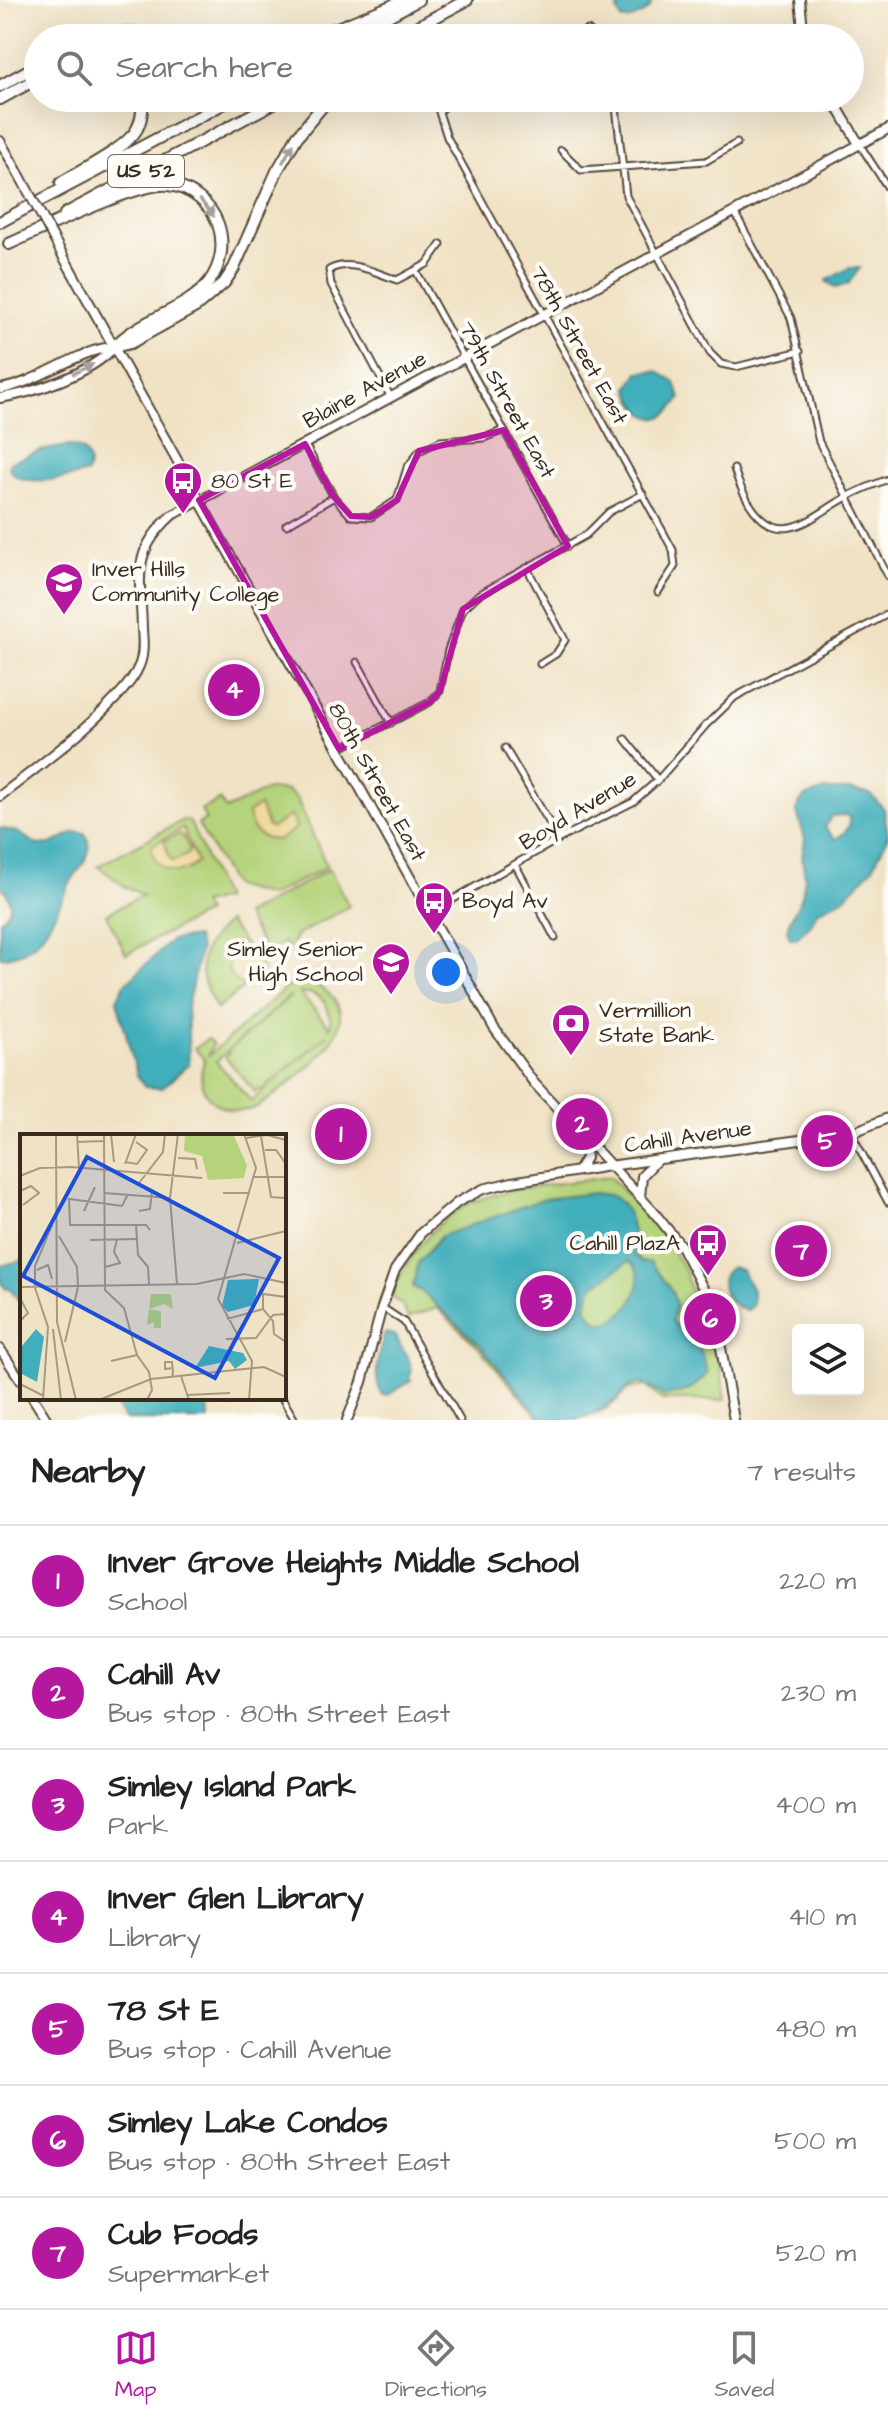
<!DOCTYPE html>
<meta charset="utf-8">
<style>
body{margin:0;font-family:"Architects Daughter",sans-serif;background:#f6f6f6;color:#222}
.controls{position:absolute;right:24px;bottom:24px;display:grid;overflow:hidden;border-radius:8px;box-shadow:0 8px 32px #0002}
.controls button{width:72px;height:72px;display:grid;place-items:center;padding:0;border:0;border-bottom:2px solid #e0e0e0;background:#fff;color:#222;font:40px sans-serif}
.you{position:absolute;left:446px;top:972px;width:28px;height:28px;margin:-20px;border:6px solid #fff;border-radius:50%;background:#1a73e8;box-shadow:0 0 0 12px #1a73e833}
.badge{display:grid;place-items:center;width:52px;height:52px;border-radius:50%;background:#b5179e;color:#fff;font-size:26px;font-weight:700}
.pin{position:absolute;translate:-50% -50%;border:4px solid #fff;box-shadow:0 2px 8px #0006}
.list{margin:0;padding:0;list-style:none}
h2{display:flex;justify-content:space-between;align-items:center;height:104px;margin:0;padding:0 32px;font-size:34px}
h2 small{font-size:26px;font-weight:400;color:#767676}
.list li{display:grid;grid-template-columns:52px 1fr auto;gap:24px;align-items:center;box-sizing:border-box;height:112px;padding:0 32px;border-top:2px solid #e0e0e0}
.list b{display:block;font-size:30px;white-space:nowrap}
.list p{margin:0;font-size:26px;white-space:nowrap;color:#767676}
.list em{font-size:26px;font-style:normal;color:#767676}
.icon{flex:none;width:44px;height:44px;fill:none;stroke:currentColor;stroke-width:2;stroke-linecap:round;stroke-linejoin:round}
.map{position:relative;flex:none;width:888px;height:1420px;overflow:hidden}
.search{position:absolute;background:#fff;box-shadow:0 8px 32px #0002;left:24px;right:24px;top:24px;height:88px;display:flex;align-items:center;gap:20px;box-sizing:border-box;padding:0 28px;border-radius:44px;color:#767676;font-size:30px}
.sheet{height:888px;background:#fff}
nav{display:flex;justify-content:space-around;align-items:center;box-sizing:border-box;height:112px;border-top:2px solid #e0e0e0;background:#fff;font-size:22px;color:#767676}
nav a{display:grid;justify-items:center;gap:4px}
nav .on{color:#b5179e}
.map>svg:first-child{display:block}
.green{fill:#b5d37a;stroke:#787e4c;stroke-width:2;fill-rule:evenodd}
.sand{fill:#eeda9e;stroke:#94825e;stroke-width:2;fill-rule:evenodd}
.water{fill:#40afbb;stroke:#3e6c6c;stroke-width:2;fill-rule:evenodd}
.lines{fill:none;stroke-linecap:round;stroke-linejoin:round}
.street-casing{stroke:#564637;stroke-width:9}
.secondary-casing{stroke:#564637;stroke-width:12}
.highway-casing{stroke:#564637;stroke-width:14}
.street{stroke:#fff;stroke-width:5}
.secondary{stroke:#fff;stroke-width:8}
.highway{stroke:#fff;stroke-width:10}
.secondary-bridge-casing{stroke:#564637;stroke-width:12;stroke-linecap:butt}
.secondary-bridge{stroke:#fff;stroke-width:8}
.oneway{fill:#a79f9a}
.marked{fill:#b5179e;fill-opacity:0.2;stroke:#b5179e;stroke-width:6;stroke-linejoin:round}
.labels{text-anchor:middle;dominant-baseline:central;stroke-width:8;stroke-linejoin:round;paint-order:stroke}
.shield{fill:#fdfcf7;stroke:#75695f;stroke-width:2}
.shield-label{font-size:20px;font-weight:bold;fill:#3b2a1e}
.street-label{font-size:22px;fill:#3b2a1e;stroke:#fdfcf7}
.poi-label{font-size:22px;fill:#3b2a1e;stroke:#fdfcf7;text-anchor:start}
.inset-road{fill:none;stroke:#a89882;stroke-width:2}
.view{fill:#1d4ed8;fill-opacity:0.15;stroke:#1d4ed8;stroke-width:4}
.inset-edge{fill:none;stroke:#3b2a1e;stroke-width:4}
</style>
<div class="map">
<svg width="888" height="1420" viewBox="0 0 888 1420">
<rect width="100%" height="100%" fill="#fdfcf7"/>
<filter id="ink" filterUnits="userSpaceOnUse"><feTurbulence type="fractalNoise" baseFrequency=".0125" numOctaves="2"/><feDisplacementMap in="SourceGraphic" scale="16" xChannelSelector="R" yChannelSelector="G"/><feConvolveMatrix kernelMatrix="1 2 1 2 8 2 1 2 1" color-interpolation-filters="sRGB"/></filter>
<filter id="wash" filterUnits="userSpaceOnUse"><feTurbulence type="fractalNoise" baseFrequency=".006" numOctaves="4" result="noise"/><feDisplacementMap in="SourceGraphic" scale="32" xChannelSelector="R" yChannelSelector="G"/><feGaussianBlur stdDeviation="1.8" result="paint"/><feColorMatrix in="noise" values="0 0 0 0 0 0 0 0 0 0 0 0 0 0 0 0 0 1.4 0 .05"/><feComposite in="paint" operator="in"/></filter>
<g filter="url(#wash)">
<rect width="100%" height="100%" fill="#f0e2c5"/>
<path class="green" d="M268,789L288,791L297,799L327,867L269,896L233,886L198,824L206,820L201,810L220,800L226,810Z
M183,820L190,822L224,899L202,904L206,913L126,954L106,914L143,895L125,887L98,866Z
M329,869L349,906L296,936L287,953L285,942L266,952L245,915Z
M228,922L263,969L262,973L217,1009C195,973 195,949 228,922Z
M302,974C312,986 328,988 336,1002C358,1038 285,1087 259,1106C227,1122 189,1095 205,1060L194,1048L208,1039L213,1044L208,1056ZM300,993C322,991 332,1007 330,1028ZM291,996L227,1052L229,1054L225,1057L255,1092L259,1089L261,1091L327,1035L251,1101L216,1061L287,998Z
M610,1177L658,1228L686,1272L688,1284L710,1328L721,1371L725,1400H662L646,1386L628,1389C602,1420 580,1420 541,1420L478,1347L437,1308L408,1318L402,1305L391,1297C406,1257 438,1214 481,1199C521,1185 568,1183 610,1177Z"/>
<path class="sand" d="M259,806L268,827L272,828L291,815L296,828L279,840C261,841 251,831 248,813Z
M183,828L197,862C180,881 153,871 151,846ZM179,834L183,836L190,850L187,855L173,861L170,859L164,841Z
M248,950L263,969L262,973L244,987L231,977L228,967L234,956Z"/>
<path class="water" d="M631,0H652C652,12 634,20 622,20L617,10L621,5Z
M849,268H860L848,284L836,288L826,281Z
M657,371L674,381L681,398C677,403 672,410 667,414C648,428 633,402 629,388L638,372Z
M68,446C83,446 93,458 87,473C70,478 8,491 9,463L39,451Z
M825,790H849L870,794L884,809L888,836L873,868L843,899L817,911L812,923L796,939L790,938L787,930L789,922L802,896L805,878L802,856L805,839L796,809L804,797ZM845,815L849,817L850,824L844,833L835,839L825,828L831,816Z
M0,828L17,832L38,845L51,844L75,832L84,833C99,851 79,867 70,883C54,913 42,957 0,957V920C15,909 12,898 0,885Z
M196,937L200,949L187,1007L189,1064L162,1088L145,1087L137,1075L117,1000L124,985L172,940Z
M593,1193C599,1194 607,1194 612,1196C631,1205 636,1237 634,1255L642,1262H650L672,1291L676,1304L672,1321L676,1326C699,1328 701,1356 708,1373C694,1389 684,1394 663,1396C637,1377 637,1381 615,1400C606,1407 592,1414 581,1418C570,1420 555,1420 543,1420L480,1345L421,1291L413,1287L418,1263L441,1236L543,1199ZM629,1261C656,1280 621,1327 600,1322C594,1320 590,1313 586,1308L592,1287Z
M22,1260V1305L9,1287L6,1289L0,1280L1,1266Z
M732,1267L741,1270L753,1292V1304L746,1311C727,1305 711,1280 732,1267Z
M385,1333L394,1335L409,1360L412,1371L409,1378L411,1381L388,1395H383C371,1381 379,1350 385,1333Z
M110,1398H208L209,1420H125Z"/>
</g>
<g filter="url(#ink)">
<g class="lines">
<g class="street-casing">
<path id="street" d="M564,38L588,30L597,38
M454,98L439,112L447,137L673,550L675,566L658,592
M615,98L626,196L710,353L721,364L736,367L800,351
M860,145L888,188
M561,150L581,170L706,161L737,143
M735,213L791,318L819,442L888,576
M416,271L568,546
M390,396L331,284L329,270C350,258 376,273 397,280L427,264L441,244
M305,445L334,497L351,516L371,517L397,500L407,468L419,451L440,441L484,438L504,430
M734,469C742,494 760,534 791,527C808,524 827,508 842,500C856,491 873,485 888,479
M286,525L334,497
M527,568L565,640L556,654L540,664
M357,662L391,723
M625,739L658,780
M505,748L559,839
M339,749L430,702L440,691L448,650L463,609L478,595L586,535L609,512L643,494
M516,866L555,938
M429,913L559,839L633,802L658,780L706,725L735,697L888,614
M851,1133L888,1202
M383,1308L404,1322L460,1420
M282,1398L295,1420"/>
</g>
<g class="secondary-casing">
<path id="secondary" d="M800,0L804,38
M832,98L859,144
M0,141L20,176
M62,254L494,1028L534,1083L653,1211L681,1246L707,1296L716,1320L734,1420
M0,389C39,383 80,348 114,347
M0,398C34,393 92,373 114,347
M0,796C33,771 125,702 139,666C144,655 143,641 142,629C141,578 130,554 171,516L888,129
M578,1171L586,1158L583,1138
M640,1197L642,1176L656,1161
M0,1349L22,1382
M33,1398L47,1420
M347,1420L362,1382L382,1307L395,1270L421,1233L458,1202L483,1189L512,1182L609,1166L851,1133L888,1118"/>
</g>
<g class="highway-casing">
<path id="highway" d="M93,38L132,33L208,38
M299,38L335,29L406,0
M347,38L418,0
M396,38L467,0
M0,86L38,65
M0,99L38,78
M61,183C81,170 126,149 137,129C142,119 143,108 142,98
M65,214L283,98
M0,222L234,98
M9,244C43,229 137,182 168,185C190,187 211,204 218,224C225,244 221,266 209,282C187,311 140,318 114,347
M114,347L130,343L197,306L224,283L234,268L277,171L297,137L329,98"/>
</g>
<use href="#street" class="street"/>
<use href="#secondary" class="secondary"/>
<use href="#highway" class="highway"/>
<g class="secondary-bridge-casing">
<path id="secondary-bridge" d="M20,176L62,254"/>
</g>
<use href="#secondary-bridge" class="secondary-bridge"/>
</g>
<defs><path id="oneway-solid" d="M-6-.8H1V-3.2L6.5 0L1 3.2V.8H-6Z" transform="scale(2)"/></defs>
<g class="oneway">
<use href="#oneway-solid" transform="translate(288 153) rotate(-61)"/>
<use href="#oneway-solid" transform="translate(207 208) rotate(51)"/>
<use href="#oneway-solid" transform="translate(83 369) rotate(-26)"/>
</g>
</g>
<path class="marked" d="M504,430L568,546L463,609L440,691L430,702L339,749L199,500L305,444L334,497L351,516L371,517L397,500L419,451Z"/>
<defs>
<g id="bus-pin" transform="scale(2)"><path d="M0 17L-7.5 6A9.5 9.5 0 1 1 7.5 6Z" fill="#b5179e" stroke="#fdfcf7"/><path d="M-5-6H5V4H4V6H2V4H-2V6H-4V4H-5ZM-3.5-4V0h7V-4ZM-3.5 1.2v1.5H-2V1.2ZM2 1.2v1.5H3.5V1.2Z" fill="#fff"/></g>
<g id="university-pin" transform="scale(2)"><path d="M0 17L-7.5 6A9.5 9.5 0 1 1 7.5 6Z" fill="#b5179e" stroke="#fdfcf7"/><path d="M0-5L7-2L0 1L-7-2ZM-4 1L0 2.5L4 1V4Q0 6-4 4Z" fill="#fff"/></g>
<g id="school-pin" transform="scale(2)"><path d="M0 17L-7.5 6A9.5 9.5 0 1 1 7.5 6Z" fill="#b5179e" stroke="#fdfcf7"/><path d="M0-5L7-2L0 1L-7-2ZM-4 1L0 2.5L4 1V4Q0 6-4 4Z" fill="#fff"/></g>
<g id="bank-pin" transform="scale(2)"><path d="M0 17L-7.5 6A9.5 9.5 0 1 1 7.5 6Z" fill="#b5179e" stroke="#fdfcf7"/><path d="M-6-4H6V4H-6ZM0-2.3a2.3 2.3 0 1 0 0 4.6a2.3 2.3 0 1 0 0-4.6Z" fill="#fff"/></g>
</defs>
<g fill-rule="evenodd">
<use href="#bus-pin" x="183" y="481"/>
<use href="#university-pin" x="64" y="582"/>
<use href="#bus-pin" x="434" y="901"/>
<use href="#school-pin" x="391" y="962"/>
<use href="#bank-pin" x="571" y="1023"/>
<use href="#bus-pin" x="708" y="1243"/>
</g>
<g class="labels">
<rect class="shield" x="108" y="155" width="76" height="32" rx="6"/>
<g class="shield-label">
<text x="146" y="171">US 52</text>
</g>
<g class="street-label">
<text transform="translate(579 345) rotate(61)">78th Street East</text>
<text transform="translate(365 390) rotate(-29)">Blaine Avenue</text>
<text transform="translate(507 400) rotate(61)">79th Street East</text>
<text transform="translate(377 782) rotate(61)">80th Street East</text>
<text transform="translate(578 811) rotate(-31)">Boyd Avenue</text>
<text transform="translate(688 1137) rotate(-8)">Cahill Avenue</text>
</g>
<g class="poi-label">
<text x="211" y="481">80 St E</text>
<text x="92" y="569">Inver Hills<tspan x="92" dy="25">Community College</tspan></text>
<text x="462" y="901">Boyd Av</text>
<text x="363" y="949" text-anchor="end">Simley Senior<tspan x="363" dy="25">High School</tspan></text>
<text x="599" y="1010">Vermillion<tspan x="599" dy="25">State Bank</tspan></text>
<text x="680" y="1243" text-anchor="end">Cahill PlazA</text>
</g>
</g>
<g transform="translate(20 1134)">
<rect width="266" height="266" fill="#f0e2c5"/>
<path d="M165,0H213L227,31L224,44L188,46L182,22L164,17ZM131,160H151L153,175L144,170L129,175L141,177V194H134V188L127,191Z" fill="#b5d37a"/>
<path d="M239,145L234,171L208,178L202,172L208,146ZM16,195L24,203L17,248L0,239L2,212ZM189,212L223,219L227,226L215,235L209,227L175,234Z" fill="#40afbb"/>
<path class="inset-road" d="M36,0L37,188L56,266M57,0L59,34M84,0L85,156L104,174L117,221L129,238L132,256L127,266M91,0L94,28M224,0L236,34L198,165L232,227L229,266M241,2L251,63L266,64M226,4L247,1L266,6M57,8L84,7M245,16H256L266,30M158,24L175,25L177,35M105,28L117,30L127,16L116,8M105,30L116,0M0,42L20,34L52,33L182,44M233,43H266M119,49L143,18L145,0M0,57L11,52L19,59L3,71M84,59L150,64M203,59H229M108,60L102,72L49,65L50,91H126L130,96M0,65V144M64,77L75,53M119,77L130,75L132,56M116,91L118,121L128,133L129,150M39,102L57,133L58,152M70,106L118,105M217,109L266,97M85,133L100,129L94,118L97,105M17,136L28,131L32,145M157,150L150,64L158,0M0,153L177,150L224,140L266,149M15,153V132L32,91M15,154L28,193L23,266M266,163L243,160V175L253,187L254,200L266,208M0,164L8,179L0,187M207,185L243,175M33,195L41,266M206,205L236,204L253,181L266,180M45,208L58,153M91,227L117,221M161,242L169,266M152,243L153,238L152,228H145V235L153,234M0,250L24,262M166,261L210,259M79,266L131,245L244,233L266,243"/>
<path class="view" d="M67,23L259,124L195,244L3,142Z"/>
<rect width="266" height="266" class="inset-edge"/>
</g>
</svg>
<div class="controls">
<button><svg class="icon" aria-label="layers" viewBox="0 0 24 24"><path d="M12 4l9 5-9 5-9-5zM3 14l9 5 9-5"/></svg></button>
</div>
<div class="you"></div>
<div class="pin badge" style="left:341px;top:1134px">1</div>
<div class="pin badge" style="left:582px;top:1124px">2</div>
<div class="pin badge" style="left:546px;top:1301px">3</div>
<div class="pin badge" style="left:234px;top:690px">4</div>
<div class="pin badge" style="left:827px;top:1141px">5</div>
<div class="pin badge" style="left:710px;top:1319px">6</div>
<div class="pin badge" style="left:801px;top:1251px">7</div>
<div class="search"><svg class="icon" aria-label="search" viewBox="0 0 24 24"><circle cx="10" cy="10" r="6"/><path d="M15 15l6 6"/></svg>Search here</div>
</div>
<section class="sheet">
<h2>Nearby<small>7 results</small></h2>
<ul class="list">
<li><span class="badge">1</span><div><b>Inver Grove Heights Middle School</b><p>School</p></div><em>220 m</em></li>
<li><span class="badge">2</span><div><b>Cahill Av</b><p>Bus stop · 80th Street East</p></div><em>230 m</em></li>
<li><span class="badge">3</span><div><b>Simley Island Park</b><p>Park</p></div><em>400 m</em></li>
<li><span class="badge">4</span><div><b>Inver Glen Library</b><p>Library</p></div><em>410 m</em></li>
<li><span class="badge">5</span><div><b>78 St E</b><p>Bus stop · Cahill Avenue</p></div><em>480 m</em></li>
<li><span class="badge">6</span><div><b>Simley Lake Condos</b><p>Bus stop · 80th Street East</p></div><em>500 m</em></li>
<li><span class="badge">7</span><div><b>Cub Foods</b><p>Supermarket</p></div><em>520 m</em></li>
</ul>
</section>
<nav>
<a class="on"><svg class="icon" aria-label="map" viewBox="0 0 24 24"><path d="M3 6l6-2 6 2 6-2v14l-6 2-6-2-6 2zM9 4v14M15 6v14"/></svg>Map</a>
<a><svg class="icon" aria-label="directions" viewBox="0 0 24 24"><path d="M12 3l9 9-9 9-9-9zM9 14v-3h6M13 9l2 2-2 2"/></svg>Directions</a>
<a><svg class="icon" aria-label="saved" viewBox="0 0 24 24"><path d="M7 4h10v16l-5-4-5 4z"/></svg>Saved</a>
</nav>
